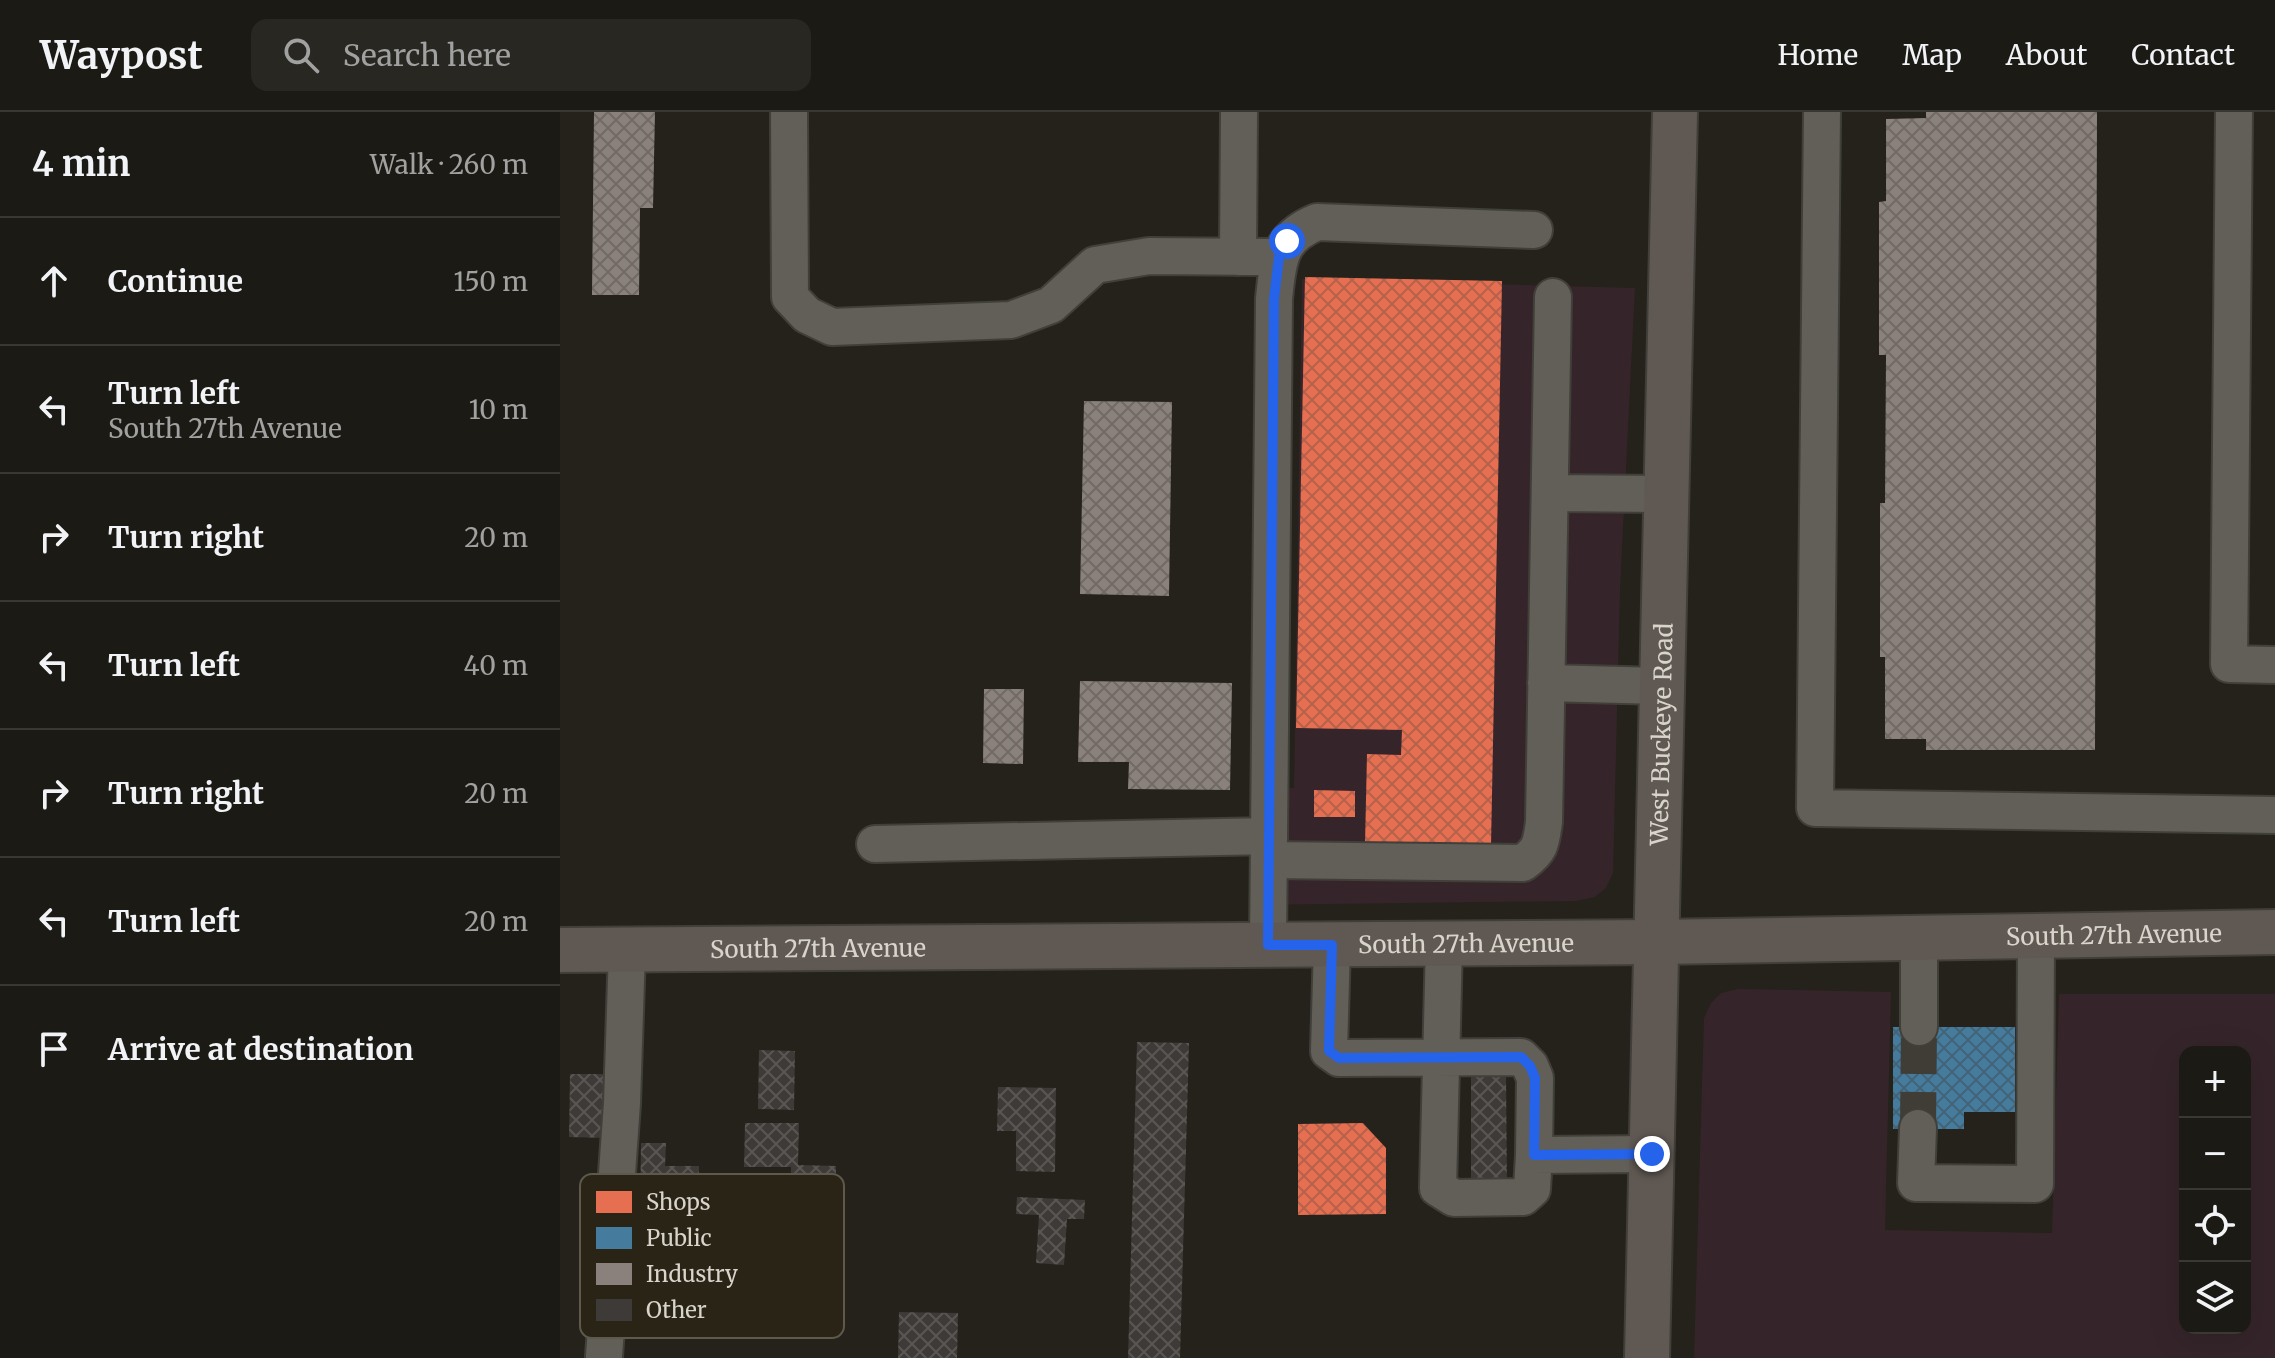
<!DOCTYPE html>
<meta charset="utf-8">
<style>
body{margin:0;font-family:Merriweather,serif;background:#282722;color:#f1f3f6}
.controls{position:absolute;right:24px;bottom:24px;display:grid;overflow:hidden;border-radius:16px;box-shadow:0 8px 32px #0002}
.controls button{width:72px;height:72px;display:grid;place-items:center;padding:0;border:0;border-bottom:2px solid #393834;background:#1b1a14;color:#f1f3f6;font:40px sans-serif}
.stop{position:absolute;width:24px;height:24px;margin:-18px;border:6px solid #2563eb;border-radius:50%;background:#fff}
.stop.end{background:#2563eb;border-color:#fff;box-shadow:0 2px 8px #0008}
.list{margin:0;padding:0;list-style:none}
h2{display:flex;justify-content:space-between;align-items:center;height:104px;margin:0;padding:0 32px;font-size:34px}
h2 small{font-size:26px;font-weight:400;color:#a0a1a0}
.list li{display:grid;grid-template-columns:52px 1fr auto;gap:24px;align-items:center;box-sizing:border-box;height:128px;padding:0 32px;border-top:2px solid #393834}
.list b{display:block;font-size:30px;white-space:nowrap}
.list p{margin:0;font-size:26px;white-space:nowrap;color:#a0a1a0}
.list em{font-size:26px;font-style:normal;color:#a0a1a0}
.icon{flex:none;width:44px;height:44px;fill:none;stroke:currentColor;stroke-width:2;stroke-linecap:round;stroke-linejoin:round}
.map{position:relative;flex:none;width:1715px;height:1246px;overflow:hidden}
header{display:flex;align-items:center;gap:48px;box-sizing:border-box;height:112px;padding:0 40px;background:#1b1a14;border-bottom:2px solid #393834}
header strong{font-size:38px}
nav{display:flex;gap:44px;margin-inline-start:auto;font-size:28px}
.search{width:560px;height:72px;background:#282722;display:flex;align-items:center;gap:20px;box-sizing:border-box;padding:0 28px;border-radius:16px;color:#a0a1a0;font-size:30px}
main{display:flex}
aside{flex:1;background:#1b1a14}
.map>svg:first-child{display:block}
.commercial{fill:#35252a;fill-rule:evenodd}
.shops{fill:url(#shops-cross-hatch)}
.public{fill:url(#public-cross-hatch)}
.industry{fill:url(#industry-cross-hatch)}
.building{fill:url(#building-cross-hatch)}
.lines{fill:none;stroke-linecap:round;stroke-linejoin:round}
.minor-tunnel{stroke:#3f3d35;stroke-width:36;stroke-dasharray:36 18;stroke-linecap:butt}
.minor-casing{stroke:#413f39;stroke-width:40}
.major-casing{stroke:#413f39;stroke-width:48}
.minor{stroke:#615f58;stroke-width:36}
.major{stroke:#605953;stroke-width:44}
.route{stroke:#2563eb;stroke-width:10}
.labels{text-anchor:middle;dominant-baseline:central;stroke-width:8;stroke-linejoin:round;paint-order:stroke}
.street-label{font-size:24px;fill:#d8d4cb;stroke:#292415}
.key{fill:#292415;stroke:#5e594c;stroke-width:2}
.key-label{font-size:22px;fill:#d8d4cb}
</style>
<header>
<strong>Waypost</strong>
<div class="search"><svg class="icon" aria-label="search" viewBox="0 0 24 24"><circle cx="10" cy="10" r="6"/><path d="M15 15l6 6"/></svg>Search here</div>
<nav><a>Home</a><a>Map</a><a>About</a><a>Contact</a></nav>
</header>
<main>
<aside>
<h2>4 min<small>Walk · 260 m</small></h2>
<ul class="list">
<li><svg class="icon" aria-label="ahead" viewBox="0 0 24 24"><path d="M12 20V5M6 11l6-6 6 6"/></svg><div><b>Continue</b></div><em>150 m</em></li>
<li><svg class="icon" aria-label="left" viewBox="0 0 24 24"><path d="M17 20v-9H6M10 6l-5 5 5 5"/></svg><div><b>Turn left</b><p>South 27th Avenue</p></div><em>10 m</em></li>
<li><svg class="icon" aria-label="right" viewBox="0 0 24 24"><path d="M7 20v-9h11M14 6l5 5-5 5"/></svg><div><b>Turn right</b></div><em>20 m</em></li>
<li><svg class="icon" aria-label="left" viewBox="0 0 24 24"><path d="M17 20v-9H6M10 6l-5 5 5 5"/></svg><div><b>Turn left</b></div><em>40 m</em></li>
<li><svg class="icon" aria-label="right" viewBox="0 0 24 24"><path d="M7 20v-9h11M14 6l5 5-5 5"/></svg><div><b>Turn right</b></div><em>20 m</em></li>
<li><svg class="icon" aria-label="left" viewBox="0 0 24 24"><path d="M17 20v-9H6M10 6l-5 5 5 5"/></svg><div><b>Turn left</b></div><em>20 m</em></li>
<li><svg class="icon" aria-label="arrive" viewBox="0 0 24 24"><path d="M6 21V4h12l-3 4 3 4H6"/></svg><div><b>Arrive at destination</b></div></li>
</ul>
</aside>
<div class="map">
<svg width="1715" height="1246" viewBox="0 0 1715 1246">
<defs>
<pattern id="shops-cross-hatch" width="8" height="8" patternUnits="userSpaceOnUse" patternTransform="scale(2)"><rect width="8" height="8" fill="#e76f51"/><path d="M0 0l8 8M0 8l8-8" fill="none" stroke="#b5614b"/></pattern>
<pattern id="public-cross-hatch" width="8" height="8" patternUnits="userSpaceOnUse" patternTransform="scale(2)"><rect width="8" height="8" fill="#457b9d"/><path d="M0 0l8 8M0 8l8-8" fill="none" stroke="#436377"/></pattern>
<pattern id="industry-cross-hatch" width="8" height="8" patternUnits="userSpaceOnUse" patternTransform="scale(2)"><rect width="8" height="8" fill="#8a817c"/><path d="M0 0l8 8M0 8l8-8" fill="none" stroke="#706a66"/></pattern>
<pattern id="building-cross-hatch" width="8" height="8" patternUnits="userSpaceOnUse" patternTransform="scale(2)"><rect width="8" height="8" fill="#3e3a37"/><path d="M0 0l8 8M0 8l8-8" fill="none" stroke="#595653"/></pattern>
</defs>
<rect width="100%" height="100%" fill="#24221a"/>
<path class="commercial" d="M742,167L1075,176L1060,477L1053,761L1046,776L1035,785L1016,789L694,793L698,677L734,676Z
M1178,877L1331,880L1325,1118L1492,1121L1499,882H1715V1246H1134L1144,906L1151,891L1161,881ZM1625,940H1685V1216H1625Z"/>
<path class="shops" d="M745,165L942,169L931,734L805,732L807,642L841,643L842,618L736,616Z
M754,678L795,679V705H754Z
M803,1011L826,1036V1102L738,1103V1012Z"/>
<path class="public" d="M1333,915H1455V1000H1404V1017H1333Z"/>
<path class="industry" d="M34,0H95L93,96H80L79,183H32Z
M1366,0H1537L1535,638H1366V627H1325V545H1320V391H1325L1326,243H1319V90L1326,89V7L1366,6Z
M524,289L612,290L609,484L520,482Z
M520,569L672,571L670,678L568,677L569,650H518Z
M424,577H464L463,652L423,651Z"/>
<path class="building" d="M577,930L629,931L620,1246H568Z
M199,938L235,939L234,998L198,997Z
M10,962H48L47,1026L9,1025Z
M911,962H946L947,1078H911Z
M438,975L496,976L495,1060L456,1059V1019H437Z
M185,1011H239L238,1053L276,1054L275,1166L227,1165V1151H214V1132H230L231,1055H184Z
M81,1031H106L105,1054H139V1099L80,1098Z
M457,1085L525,1088L524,1107H507L504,1153L476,1151L479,1103L456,1102Z
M339,1200L398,1201L397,1246H338Z"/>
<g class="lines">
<path class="minor-tunnel" d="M1358,1016L1359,915"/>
<g class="minor-casing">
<path id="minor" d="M229,0L230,185L247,203L272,215L451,208L491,193L535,153L589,144L719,145
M1262,0L1255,696L1715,703
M1674,0L1669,552L1715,553
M678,145L679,0
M990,381L1105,382
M986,571L1101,574
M315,732L709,724
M709,748L963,751C981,738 981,731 984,710L993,185
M1359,825V915
M884,831L878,1076L894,1086L963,1085L972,1077L974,1043L1092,1042
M708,833L714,187C718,149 718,126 757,110L974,118
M772,833L769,939L779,946L961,945L970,954L975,966L974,1043
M1358,1016L1356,1071L1475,1072L1476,823
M44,1244L62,991L67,838"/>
</g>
<g class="major-casing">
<g id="major">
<path id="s1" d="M0,838L1096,830L1715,820"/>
<path id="s2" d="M1087,1246L1115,0"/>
</g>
</g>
<use href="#minor" class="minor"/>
<use href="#major" class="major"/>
</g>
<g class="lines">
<path class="route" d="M727,129L719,145L714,187L708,833H772L769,939L779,946L961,945L970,954L975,966L974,1043L1092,1042"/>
</g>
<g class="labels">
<g class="street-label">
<text stroke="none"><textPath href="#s2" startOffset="624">West Buckeye Road</textPath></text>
<text stroke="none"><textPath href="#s1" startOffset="1554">South 27th Avenue</textPath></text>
<text stroke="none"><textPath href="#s1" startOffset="906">South 27th Avenue</textPath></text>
<text stroke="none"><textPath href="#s1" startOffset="258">South 27th Avenue</textPath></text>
</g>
</g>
<rect x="20" y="1062" width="264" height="164" rx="12" class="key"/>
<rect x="36" y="1079" width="36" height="22" fill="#e76f51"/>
<rect x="36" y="1115" width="36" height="22" fill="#457b9d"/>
<rect x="36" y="1151" width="36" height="22" fill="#8a817c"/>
<rect x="36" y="1187" width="36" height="22" fill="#3e3a37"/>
<g class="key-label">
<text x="86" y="1098">Shops</text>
<text x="86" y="1134">Public</text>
<text x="86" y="1170">Industry</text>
<text x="86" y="1206">Other</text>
</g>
</svg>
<div class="controls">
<button>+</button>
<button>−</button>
<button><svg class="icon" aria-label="locate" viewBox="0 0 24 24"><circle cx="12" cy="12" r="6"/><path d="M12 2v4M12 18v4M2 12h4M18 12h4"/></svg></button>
<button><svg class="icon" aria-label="layers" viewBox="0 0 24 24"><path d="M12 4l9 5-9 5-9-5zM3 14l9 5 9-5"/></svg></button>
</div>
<div class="stop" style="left:727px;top:129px"></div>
<div class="stop end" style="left:1092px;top:1042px"></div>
</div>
</main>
